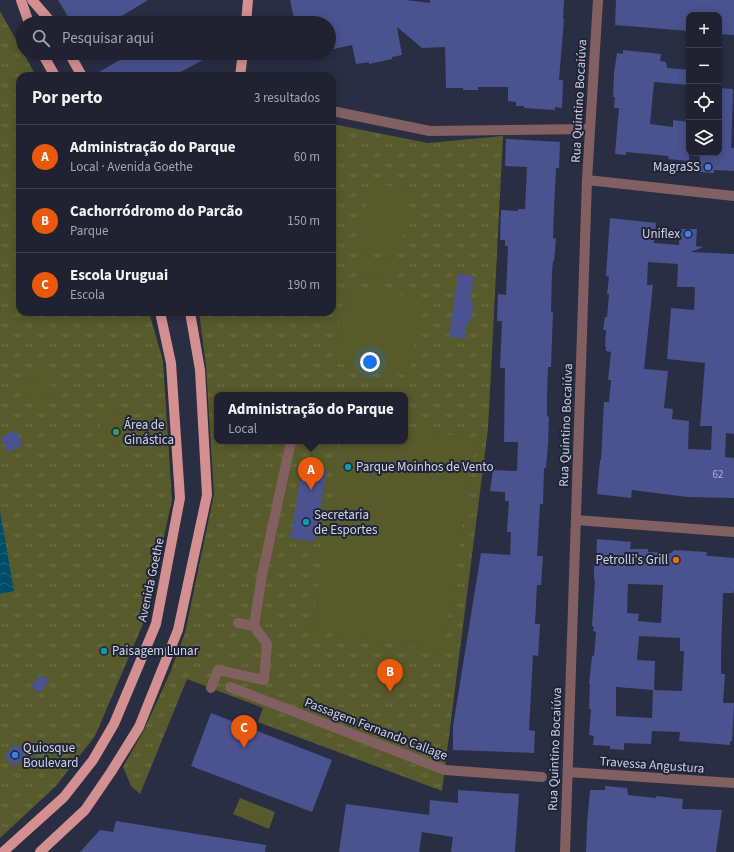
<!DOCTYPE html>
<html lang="pt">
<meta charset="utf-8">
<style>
body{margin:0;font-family:"Source Sans 3",sans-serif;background:#282a3a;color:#f1f3f6}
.controls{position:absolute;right:12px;top:12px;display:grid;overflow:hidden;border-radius:8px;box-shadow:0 2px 10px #0003}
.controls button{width:36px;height:36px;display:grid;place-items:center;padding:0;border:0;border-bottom:1px solid #3d3f4d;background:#202232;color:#f1f3f6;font:20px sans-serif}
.you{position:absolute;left:370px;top:362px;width:14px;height:14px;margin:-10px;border:3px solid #fff;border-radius:50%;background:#1a73e8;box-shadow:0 0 0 6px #1a73e833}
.badge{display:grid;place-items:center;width:26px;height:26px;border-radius:50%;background:#ea580c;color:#fff;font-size:13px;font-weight:700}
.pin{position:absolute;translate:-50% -33px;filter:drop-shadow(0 1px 2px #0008)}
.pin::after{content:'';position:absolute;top:21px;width:14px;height:12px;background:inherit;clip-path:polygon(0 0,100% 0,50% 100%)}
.popup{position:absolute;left:214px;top:392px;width:194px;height:52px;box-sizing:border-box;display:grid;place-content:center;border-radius:8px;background:#202232;filter:drop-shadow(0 1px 3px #0005);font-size:13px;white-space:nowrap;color:#a2a4ac}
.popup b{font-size:15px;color:#f1f3f6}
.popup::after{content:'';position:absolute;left:50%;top:100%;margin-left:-8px;border:8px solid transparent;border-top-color:#202232}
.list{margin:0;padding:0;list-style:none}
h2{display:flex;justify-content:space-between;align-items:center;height:52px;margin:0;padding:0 16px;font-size:17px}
h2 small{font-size:13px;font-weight:400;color:#a2a4ac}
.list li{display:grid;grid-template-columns:26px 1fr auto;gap:12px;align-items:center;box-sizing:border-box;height:64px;padding:0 16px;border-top:1px solid #3d3f4d}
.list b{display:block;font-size:15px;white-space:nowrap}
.list p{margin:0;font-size:13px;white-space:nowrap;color:#a2a4ac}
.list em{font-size:13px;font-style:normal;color:#a2a4ac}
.icon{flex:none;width:22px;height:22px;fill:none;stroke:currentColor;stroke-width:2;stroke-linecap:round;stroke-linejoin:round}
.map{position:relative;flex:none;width:734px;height:852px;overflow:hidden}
.search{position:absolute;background:#202232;box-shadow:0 2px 10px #0003;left:16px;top:16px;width:320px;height:44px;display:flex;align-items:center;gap:10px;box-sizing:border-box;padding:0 14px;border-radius:22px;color:#a2a4ac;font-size:15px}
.panel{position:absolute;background:#202232;box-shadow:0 2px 10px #0003;left:16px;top:72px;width:320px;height:244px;border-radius:12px}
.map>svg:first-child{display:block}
.grass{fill:url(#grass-tufts);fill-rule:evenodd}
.pitch{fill:#575b2b}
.water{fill:url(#water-waves)}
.building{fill:#4a528f;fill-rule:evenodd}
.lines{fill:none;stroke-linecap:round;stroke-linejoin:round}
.minor{stroke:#826061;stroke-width:10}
.major{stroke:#d48f90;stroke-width:10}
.shop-dot{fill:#3f7fe0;stroke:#202438;stroke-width:1.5}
.leisure-dot{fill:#2e9e5b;stroke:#202438;stroke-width:1.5}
.culture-dot{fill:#0f9aa8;stroke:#202438;stroke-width:1.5}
.food-dot{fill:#e8710a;stroke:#202438;stroke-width:1.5}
.labels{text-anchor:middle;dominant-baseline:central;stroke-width:4;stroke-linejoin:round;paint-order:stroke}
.number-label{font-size:11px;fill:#afb4cd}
.street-label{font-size:13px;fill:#d1d4e2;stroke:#202438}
.poi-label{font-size:13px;fill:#d1d4e2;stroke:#202438;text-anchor:start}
</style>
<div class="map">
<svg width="734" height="852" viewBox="0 0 734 852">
<defs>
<pattern id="grass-tufts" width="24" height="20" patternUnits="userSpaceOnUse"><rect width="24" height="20" fill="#575b2b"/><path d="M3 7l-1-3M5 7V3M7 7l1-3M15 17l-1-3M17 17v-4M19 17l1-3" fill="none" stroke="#6e7249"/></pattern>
<pattern id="water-waves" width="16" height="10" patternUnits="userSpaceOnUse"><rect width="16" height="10" fill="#014c68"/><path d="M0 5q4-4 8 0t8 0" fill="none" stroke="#25657d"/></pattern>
</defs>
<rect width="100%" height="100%" fill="#2a2e43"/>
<path class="grass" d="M0,11L36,76H20V312H149L163,361L172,500L146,617L95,736L55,787L0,838Z
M332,124L428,143L503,136L488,429L442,791L258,722L263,708L187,679L140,794L131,786L123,767L144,730L170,673L185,633L214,494L206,366L199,312H332ZM217,395H405V441H217Z"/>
<path class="pitch" d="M332,178L340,179L332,230Z
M369,183L409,189L399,254L359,248Z
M356,258L399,264L397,280L354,274Z
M345,286L421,298L409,376L333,363Z
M43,372L55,393L33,405L21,384Z
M120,408L136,424L123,445L102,439L100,417Z
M405,428L476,439L443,651L311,630L341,441H405Z
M240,798L275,812L269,829L233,814Z"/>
<path class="water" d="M0,511L14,591L0,594Z"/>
<path class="building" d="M58,0H148L120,17L124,23H72Z
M290,0H406L430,3V0H564L563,19H564L559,80H563L562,108L555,107V110L524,108V106H516V102L508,101V87H478V90H463V88H446L445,47L422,48L397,27L402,55L392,57V59L369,64V62L356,64L352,45L329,50V23H295Z
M616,0H734V35L719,34V15H689V31L615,25Z
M623,50L661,54L660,61L666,62L667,68L689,70V85L654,82L650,124L673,127V120L689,122V161L668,159L669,156L626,152V155L615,154L619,108H614L615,97H613L614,73L617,53L623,54Z
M132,53H216L173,76H92Z
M719,88L733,89L731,148H734V171L714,170V173L699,172L700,153H719L721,112H719Z
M506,139L560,142L559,168H556L554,209L553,238L556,239L554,261H553L552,273L551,312H553L551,367H548L547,396V416L549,417L548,444L546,468H544L543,504H540L537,556H543L541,585H537L535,624H540L538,656L533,655L529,730L535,731L534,753L453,750V726L481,553L510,555L511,532H507L509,501H505V492L490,491L493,470L517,471L518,442H504L505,368H500L502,321H497L498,294L506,295L508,246H505V240H500L501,210L518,211V209H525L527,167L505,166Z
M610,218L656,223L654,243L679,245L680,229H697L696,246L703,247L691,252L734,254V434L726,433L725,457L734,458V498L687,497L632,490L631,498L597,494L600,460H601L604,402H609L611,380H608L611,352L606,351V347H605L606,330H603L605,317H607L609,294H607L609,277L606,276ZM648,262L678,264L677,287H695L694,310L671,308L667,359L705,363L700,426H712L711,450L688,449L689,421L672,419L673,409L664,408L668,371L644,369L653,285H647Z
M458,274L474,276L470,301L474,302L471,322H467L465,339L449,337Z
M16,430L23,445L8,452L1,437Z
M303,466L327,470L314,542L290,538Z
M597,539L631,542L630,549H648V552L671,553L674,550L707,552L706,555L709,556L734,558V591L733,593H723L721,653V674H725L723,703H734L732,741H730V745L679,741L680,732L652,731L651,744L624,743V750L610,749V746L593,745L594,736L589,735L591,709H589L590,684H589L592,656H594L596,632L593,631L594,627L592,626L595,580L594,579V566H596ZM628,584L663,585L661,623L638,621L639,614L627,613ZM639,636L680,638V651H684L682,691L654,690L655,661L637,660ZM616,687L653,690L652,718L616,716Z
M41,674L49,681L39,693L31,686Z
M211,713L332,760L312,812L191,766Z
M15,743L27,753L15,767L4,757Z
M605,786L627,788L628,795L656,798V796L683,799L682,809L722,810L716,852H586L587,824L590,790H605Z
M458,790L519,794L515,852H451L453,837L422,832L419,852H339L346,804L429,815L430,800L458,803Z
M116,821L266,845L265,852H80L100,830L113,832Z"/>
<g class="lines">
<path class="minor" d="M332,111L430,131L590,129
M587,180L734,196
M576,520L734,532
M238,623L254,626
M230,687L445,770L542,777
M211,688L218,670L264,680L267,644L254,626L262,575L291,441
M568,772L734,783
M565,852L587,180L598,0"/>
<path class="major" d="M21,0L29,23
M32,0L52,23
M246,23L248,0
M42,53L55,76
M69,53L82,76
M240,76L243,53
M3,852L64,797L93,760L114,724L156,624L180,498L171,363L160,312
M40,852L85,810L111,772L139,727L178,630L207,495L200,370L190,312"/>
</g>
<g class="shop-dot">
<circle cx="708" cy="167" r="4"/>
<circle cx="688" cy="234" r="4"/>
<circle cx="15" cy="755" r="4"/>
</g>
<circle class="leisure-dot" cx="116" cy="432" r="4"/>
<g class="culture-dot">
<circle cx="348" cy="467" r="4"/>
<circle cx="306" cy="522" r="4"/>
<circle cx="104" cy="651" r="4"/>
</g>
<circle class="food-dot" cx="676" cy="560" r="4"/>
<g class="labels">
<g class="number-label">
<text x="718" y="474">62</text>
</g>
<g class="street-label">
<text transform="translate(579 101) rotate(-87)">Rua Quintino Bocaiúva</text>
<text transform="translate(566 425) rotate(-88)">Rua Quintino Bocaiúva</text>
<text transform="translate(151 580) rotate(-78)">Avenida Goethe</text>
<text transform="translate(376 729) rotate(21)">Passagem Fernando Callage</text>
<text transform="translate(555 749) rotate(-88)">Rua Quintino Bocaiúva</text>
<text transform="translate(652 765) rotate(4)">Travessa Angustura</text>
</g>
<g class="poi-label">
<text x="700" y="167" text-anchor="end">MagraSS</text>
<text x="680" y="234" text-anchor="end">Uniflex</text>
<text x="124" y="425">Área de<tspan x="124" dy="15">Ginástica</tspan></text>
<text x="356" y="467">Parque Moinhos de Vento</text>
<text x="314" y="515">Secretaria<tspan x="314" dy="15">de Esportes</tspan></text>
<text x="668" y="560" text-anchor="end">Petrolli's Grill</text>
<text x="112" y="651">Paisagem Lunar</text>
<text x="23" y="748">Quiosque<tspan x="23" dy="15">Boulevard</tspan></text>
</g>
</g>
</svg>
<div class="controls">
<button>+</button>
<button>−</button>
<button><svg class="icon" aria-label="locate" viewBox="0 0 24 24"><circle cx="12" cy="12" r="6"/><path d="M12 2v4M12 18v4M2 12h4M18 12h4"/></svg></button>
<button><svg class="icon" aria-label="layers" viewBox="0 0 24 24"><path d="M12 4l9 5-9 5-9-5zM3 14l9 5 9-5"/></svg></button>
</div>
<div class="you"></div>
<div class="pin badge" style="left:311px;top:490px">A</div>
<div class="popup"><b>Administração do Parque</b>Local</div>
<div class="pin badge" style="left:390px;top:692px">B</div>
<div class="pin badge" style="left:244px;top:748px">C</div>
<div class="search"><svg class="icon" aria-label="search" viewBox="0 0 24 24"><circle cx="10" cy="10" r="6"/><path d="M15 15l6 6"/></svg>Pesquisar aqui</div>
<section class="panel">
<h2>Por perto<small>3 resultados</small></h2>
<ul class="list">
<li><span class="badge">A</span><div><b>Administração do Parque</b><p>Local · Avenida Goethe</p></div><em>60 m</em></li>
<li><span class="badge">B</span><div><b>Cachorródromo do Parcão</b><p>Parque</p></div><em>150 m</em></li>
<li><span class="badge">C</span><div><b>Escola Uruguai</b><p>Escola</p></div><em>190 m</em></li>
</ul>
</section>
</div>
